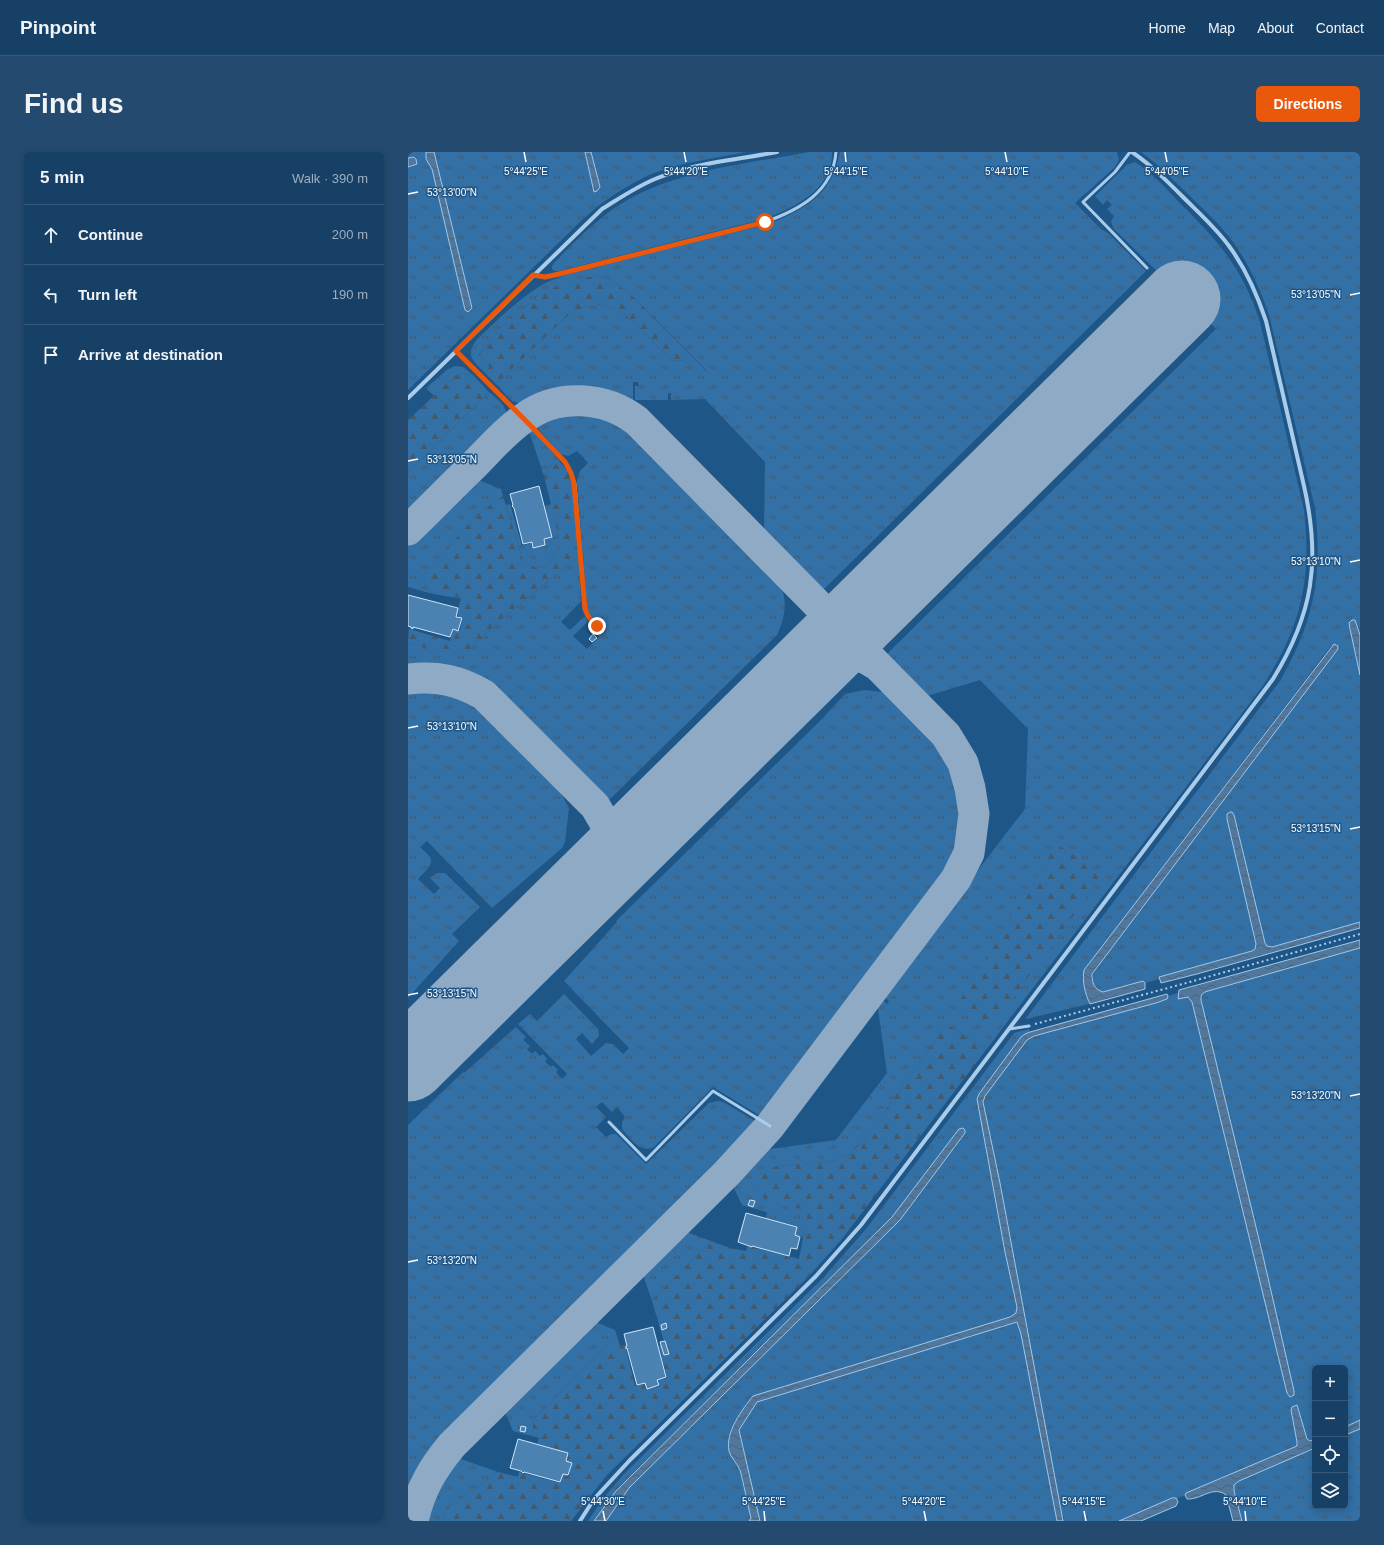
<!DOCTYPE html>
<meta charset="utf-8">
<style>
body{margin:0;font-family:Arial,sans-serif;background:#244b6f;color:#f1f3f6}
.controls{position:absolute;right:12px;bottom:12px;display:grid;overflow:hidden;border-radius:6px;box-shadow:0 2px 10px #0003}
.controls button{width:36px;height:36px;display:grid;place-items:center;padding:0;border:0;border-bottom:1px solid #36597a;background:#174066;color:#f1f3f6;font:20px sans-serif}
.stop{position:absolute;width:12px;height:12px;margin:-9px;border:3px solid #ea580c;border-radius:50%;background:#fff}
.stop.end{background:#ea580c;border-color:#fff;box-shadow:0 1px 4px #0008}
.list{margin:0;padding:0;list-style:none}
h2{display:flex;justify-content:space-between;align-items:center;height:52px;margin:0;padding:0 16px;font-size:17px}
h2 small{font-size:13px;font-weight:400;color:#9eafbf}
.list li{display:grid;grid-template-columns:26px 1fr auto;gap:12px;align-items:center;box-sizing:border-box;height:60px;padding:0 16px;border-top:1px solid #36597a}
.list b{display:block;font-size:15px;white-space:nowrap}
.list em{font-size:13px;font-style:normal;color:#9eafbf}
.icon{flex:none;width:22px;height:22px;fill:none;stroke:currentColor;stroke-width:2;stroke-linecap:round;stroke-linejoin:round}
.map{position:relative;flex:none;width:952px;height:1369px;overflow:hidden;border-radius:6px}
header{display:flex;align-items:center;gap:24px;box-sizing:border-box;height:56px;padding:0 20px;background:#174066;border-bottom:1px solid #36597a}
header strong{font-size:19px}
nav{display:flex;gap:22px;margin-inline-start:auto;font-size:14px}
.intro{display:flex;align-items:center;justify-content:space-between;box-sizing:border-box;height:96px;padding:0 24px}
h1{margin:0;font-size:28px}
.button{padding:10px 18px;border-radius:6px;background:#ea580c;color:#fff;font-size:14px;font-weight:700}
main{display:flex;gap:24px;padding:0 24px}
aside{flex:1;background:#174066;border-radius:6px;box-shadow:0 2px 10px #0003}
.map>svg:first-child{display:block}
.grass{fill:url(#grass-tufts)}
.forest{fill:url(#forest-firs)}
.water{fill:url(#water-waves);stroke:#9dc8ec}
.lines{fill:none;stroke-linecap:round;stroke-linejoin:round}
.taxiway{stroke:#8faac4;stroke-width:31}
.runway{stroke:#8faac4;stroke-width:77}
.building{fill:#4c82b2;stroke:#cee5f8}
.path{stroke:#a9cceb;stroke-width:2;stroke-dasharray:2 3;stroke-linecap:butt}
.service{stroke:#a9cceb;stroke-width:3}
.minor{stroke:#a9cceb;stroke-width:4}
.route{stroke:#ea580c;stroke-width:5}
.ticks{fill:none;stroke:#fff;stroke-width:1.5}
.ticks-label{font-size:10px;text-anchor:middle;fill:#fff;stroke:#1f5688;stroke-width:3;stroke-linejoin:round;paint-order:stroke}
</style>
<header>
<strong>Pinpoint</strong>
<nav><a>Home</a><a>Map</a><a>About</a><a>Contact</a></nav>
</header>
<div class="intro"><h1>Find us</h1><a class="button">Directions</a></div>
<main>
<aside>
<h2>5 min<small>Walk · 390 m</small></h2>
<ul class="list">
<li><svg class="icon" aria-label="ahead" viewBox="0 0 24 24"><path d="M12 20V5M6 11l6-6 6 6"/></svg><div><b>Continue</b></div><em>200 m</em></li>
<li><svg class="icon" aria-label="left" viewBox="0 0 24 24"><path d="M17 20v-9H6M10 6l-5 5 5 5"/></svg><div><b>Turn left</b></div><em>190 m</em></li>
<li><svg class="icon" aria-label="arrive" viewBox="0 0 24 24"><path d="M6 21V4h12l-3 4 3 4H6"/></svg><div><b>Arrive at destination</b></div></li>
</ul>
</aside>
<div class="map">
<svg width="952" height="1369" viewBox="0 0 952 1369">
<defs>
<pattern id="grass-tufts" width="24" height="20" patternUnits="userSpaceOnUse"><rect width="24" height="20" fill="#3370a5"/><path d="M3 7l-1-3M5 7V3M7 7l1-3M15 17l-1-3M17 17v-4M19 17l1-3" fill="none" stroke="#425a70"/></pattern>
<pattern id="forest-firs" width="22" height="20" patternUnits="userSpaceOnUse"><rect width="22" height="20" fill="#3370a5"/><path d="M5 1l3.5 6h-7zM16 11l3.5 6h-7z" fill="#425a70"/></pattern>
<pattern id="water-waves" width="16" height="10" patternUnits="userSpaceOnUse"><rect width="16" height="10" fill="#51789c"/><path d="M0 5q4-4 8 0t8 0" fill="none" stroke="#4e6274"/></pattern>
</defs>
<rect width="100%" height="100%" fill="#1f5688"/>
<path class="grass" d="M0,0H18V7L24,17L57,158L60,160L64,156L26,0H177L186,40L192,35L183,0H338C308,6 275,10 246,21C220,32 196,48 175,67L0,238V15L5,14L6,5L0,6Z
M401,0H424C425,37 386,56 356,67L151,119H147L144,117V114L146,111C162,94 179,77 197,63C254,19 333,13 401,0Z
M432,0H709L711,8L707,15L667,51L693,77L700,81L738,119L415,438L408,435L356,383L357,310L297,247L263,248V241H260V248H227V234H231L230,230H225V248H218L190,240L172,239L151,240L111,251L104,249L88,232L158,165C210,129 229,182 264,207C268,210 275,208 279,210C285,212 289,217 294,221L299,219L223,143L201,126L191,124L183,125L118,155L79,193L71,202L81,214V216L77,221C73,217 68,212 65,208C57,195 74,183 81,176C95,162 119,141 136,132C154,122 176,119 197,113C236,103 275,93 314,83C340,77 366,72 389,59C415,45 426,28 432,0Z
M733,0H952V483L951,474L947,502L952,523V770L864,795L859,794L857,791L826,663L848,793L847,797L844,799L751,825V827L737,831L735,829L695,840C683,837 682,826 688,817L930,494L928,492L923,494L676,818L675,825L681,852L618,867V866L872,529C906,470 915,423 907,356L862,167C854,140 842,114 825,90C812,72 795,57 779,41C764,27 750,12 733,0Z
M727,10C743,20 756,34 768,47C809,88 834,114 852,170L896,358C904,428 893,476 854,535L578,898L539,872L457,987L441,1003L428,1008L417,1010L370,1014L357,1048L401,1057L395,1085L387,1083L389,1074L358,1066L359,1060L334,1053L324,1032L355,998L428,988L479,921L469,850L472,846L479,852L481,849L474,843L617,657L620,577L572,528L516,545L477,504L808,177L706,77L703,70L706,64L699,57L704,53L699,48L695,53L687,44L719,13Z
M47,214L55,215L65,223L55,222L48,223L26,244L18,236L40,217Z
M81,240C89,247 102,256 97,267L0,362V321Z
M173,260L198,264L221,277L368,425C381,446 378,462 369,483L198,651L91,542L68,526L39,516L18,515L0,516V491L37,500H59L92,468L170,405L173,449L153,470L162,478L176,465L180,469L165,484L179,497L191,485L187,480L193,474L182,462L179,455L169,329L172,319L180,311L169,299L160,304L153,302L126,272L150,263Z
M121,275L149,306L136,324L120,276Z
M68,327L93,337L95,344L70,362L15,424L21,441L0,435V393Z
M102,352L114,394L123,391L124,396L137,393L136,387L145,385L136,354L144,352L150,380V397L140,413L128,416L115,409L98,353Z
M18,536L34,537L58,545L77,558L147,631L161,656L157,690L154,696L84,756L19,689L12,695C15,698 19,701 22,705C27,713 15,721 10,727L26,742L32,736L22,726L29,721H37L72,755L44,782L51,789L0,846V538Z
M456,538L475,540L486,545L538,602L547,620L553,642V656L551,689L543,709L523,742L443,850L354,965L305,935L246,995C232,1002 222,986 214,977V970L217,965L209,955L204,960L194,950L188,955L198,965L188,975L198,985L203,982H208L238,1012L301,951L310,949L315,950L344,967L349,972L308,1018L33,1289L13,1319L0,1348V973L55,920L56,921L108,875L118,885L115,888L122,894L119,897L124,902L127,899L132,904L135,902L139,907L137,910L143,915L145,913L150,918L148,920L154,927L159,922L110,872L122,862L129,869L156,842L190,877L191,884L184,892L174,881L168,887L183,904L198,891L205,892L215,902L221,896L156,829L209,770L208,769L412,569L437,542Z
M952,796V1268L937,1275V1216H907V1287L902,1289L899,1287L889,1253L883,1258L889,1290V1294L886,1296L778,1341L777,1343L769,1347L768,1346H764L711,1369H655C634,1257 613,1145 592,1033C588,1013 572,959 577,944L618,888L626,884L748,851L759,847L760,844L770,841V847L780,845L784,850L879,1241L855,1104L793,848C793,842 794,841 800,839Z
M621,877L622,880L617,882L613,885L571,942L569,947L597,1100L609,1155L608,1161L602,1165L340,1250L323,1278L320,1288L325,1308L331,1316L343,1366L341,1369H198L221,1336L492,1068L557,981V978L555,976L551,977L484,1065L207,1339L186,1369H180L197,1344L216,1322L415,1126L458,1077L606,881Z
M276,1079L303,1089L244,1149L234,1120Z
M185,1169L207,1178L209,1184L126,1267L124,1284L105,1279L96,1257Z
M609,1170L613,1182L649,1369H352L331,1278L349,1250Z
M952,1277V1369H834L826,1339V1333L831,1328L907,1296V1354H937V1283Z
M47,1305L90,1320L39,1357L33,1369H16C23,1345 32,1324 47,1305Z"/>
<path class="forest" d="M191,124L201,126L223,143L299,220L294,221C289,217 285,212 279,210C275,208 268,210 264,207C229,182 210,129 158,165L88,232L77,221L81,216V214L71,203C89,180 128,142 155,131C166,127 178,125 191,124Z
M55,222L65,223L81,240L0,321V268L48,223Z
M149,306L159,319L164,334L170,405L92,468L59,500C40,505 18,495 0,491L1,477L42,489L45,476L52,478L55,466L48,464L53,447L21,441L15,424L70,362L95,344L115,409L128,416L140,413L150,397V380L136,324Z
M649,692L695,722L653,781L581,878L549,853Z
M539,872L578,898L434,1087L401,1124L199,1323L163,1369H33L39,1357L90,1320L110,1325L111,1320L152,1331L155,1322L161,1324L164,1311L159,1309L161,1301L129,1292L131,1286L124,1284L126,1267L209,1184L212,1194L217,1193L227,1234L237,1232L239,1237L252,1234L250,1228L259,1226L251,1194L257,1193L244,1149L303,1089L322,1096L338,1099L340,1094L391,1107L400,1058C377,1053 337,1054 354,1019L370,1014L417,1010L428,1008L441,1003L457,987Z"/>
<path class="water" d="M18,0H26L64,156L60,160L57,158L24,17L18,7Z
M177,0H183L192,35L189,39L186,40Z
M6,5L8,7L9,12L0,15V6Z
M944,468H947L952,483V523L942,477L941,471Z
M926,492L930,494V497L684,822C684,831 686,837 695,840L735,829L737,831V837L682,852C677,842 674,829 676,818Z
M822,660H824L826,663L857,791L859,794L864,795L952,770V776L789,822L753,831L751,825L844,799L847,797L848,792L819,667V662Z
M952,788V796L800,839C794,841 793,842 793,848L855,1104L886,1239V1243L882,1245L879,1241L784,850L780,845L770,847L771,838Z
M759,842L760,844L759,847L748,851L626,884L619,888L577,944L575,950L592,1031L655,1369H649L613,1182L609,1170L349,1250L331,1278L352,1369H341L343,1366C339,1350 336,1333 332,1318C329,1311 323,1306 321,1299C317,1280 334,1258 345,1244L602,1165L608,1161L609,1155L597,1100L569,947L571,942L613,885L617,882L622,880Z
M555,976L557,978V981L492,1068L221,1336L198,1369H186L207,1340L484,1065L551,977Z
M889,1253L899,1287L902,1289L907,1287V1296L831,1329L826,1333V1339L834,1369H825L818,1343C805,1333 793,1348 779,1347L777,1343L778,1341L889,1294V1290L883,1258L884,1255Z
M952,1268V1277L937,1283V1275Z
M764,1346H768L770,1350L768,1354L733,1369H711Z"/>
<g class="lines">
<path class="taxiway" d="M0,378C22,357 43,335 65,314C81,298 97,279 116,266C149,241 197,244 229,269L538,583L555,611L562,636L566,662L561,701L548,727L362,974L319,1021L44,1293C24,1317 12,1338 5,1369
M404,513C426,499 444,497 467,512
M0,527C30,524 50,528 76,543L187,654L197,671L200,688L198,707L184,730"/>
<path class="runway" d="M0,911L774,147"/>
</g>
<path class="building" d="M131,334L144,385L136,387L137,393L125,396L124,390L115,392L106,356L104,354L105,353L102,342Z
M0,443L50,456L48,465L54,466L50,479L45,477L42,485L5,475V477L3,476V475L0,474Z
M185,482L189,486L184,490L181,487Z
M342,1048L347,1049L345,1055L340,1053Z
M338,1061L389,1075L387,1083L392,1085L389,1097L383,1096L381,1104L344,1094V1095L330,1090Z
M258,1171L259,1176L254,1178L253,1173Z
M245,1175L258,1225L249,1228L251,1233L239,1237L237,1231L229,1233L219,1196L218,1197V1194H219L216,1182Z
M257,1189L261,1202L256,1203L252,1190Z
M113,1274L118,1275L117,1280L112,1279Z
M110,1287L160,1301L158,1309L164,1311L160,1323L155,1322L152,1330L116,1320L115,1321L113,1319L102,1316Z"/>
<g class="lines">
<path class="path" d="M627,872L771,833L952,782"/>
<path class="service" d="M722,0L707,20L675,50L739,116
M125,123L137,125L151,122L357,70C391,58 425,40 428,0
M48,199L123,274L157,310L163,321L167,332L177,457L180,464L189,474
M601,877L621,874
M201,970L238,1008L305,939L362,974"/>
<path class="minor" d="M0,246L194,57C212,46 228,35 247,27C285,11 329,8 369,0
M172,1369L186,1347L222,1308L408,1124L453,1073L865,527C905,462 913,409 896,334L858,169C849,142 838,117 821,94C808,76 791,61 775,45C759,29 743,13 724,0"/>
</g>
<g class="lines">
<path class="route" d="M189,474L180,464L177,457L166,332L163,321L157,310L123,274L48,199L125,123L137,125L151,122L357,70"/>
</g>
<path class="ticks" d="M116,0L118,10M276,0L278,10M437,0L438,10M597,0L599,10M757,0L759,10M0,42L10,40M942,143L952,141M0,309L10,307M942,410L952,408M0,576L10,574M942,677L952,675M0,843L10,841M942,944L952,942M0,1110L10,1108M195,1359L197,1369M356,1359L357,1369M516,1359L518,1369M676,1359L678,1369M837,1359L838,1369"/>
<g class="ticks-label">
<text x="118" y="23">5°44'25"E</text>
<text x="278" y="23">5°44'20"E</text>
<text x="438" y="23">5°44'15"E</text>
<text x="599" y="23">5°44'10"E</text>
<text x="759" y="23">5°44'05"E</text>
<text x="44" y="44">53°13'00"N</text>
<text x="908" y="146">53°13'05"N</text>
<text x="44" y="311">53°13'05"N</text>
<text x="908" y="413">53°13'10"N</text>
<text x="44" y="578">53°13'10"N</text>
<text x="908" y="680">53°13'15"N</text>
<text x="44" y="845">53°13'15"N</text>
<text x="908" y="947">53°13'20"N</text>
<text x="44" y="1112">53°13'20"N</text>
<text x="195" y="1353">5°44'30"E</text>
<text x="356" y="1353">5°44'25"E</text>
<text x="516" y="1353">5°44'20"E</text>
<text x="676" y="1353">5°44'15"E</text>
<text x="837" y="1353">5°44'10"E</text>
</g>
</svg>
<div class="controls">
<button>+</button>
<button>−</button>
<button><svg class="icon" aria-label="locate" viewBox="0 0 24 24"><circle cx="12" cy="12" r="6"/><path d="M12 2v4M12 18v4M2 12h4M18 12h4"/></svg></button>
<button><svg class="icon" aria-label="layers" viewBox="0 0 24 24"><path d="M12 4l9 5-9 5-9-5zM3 14l9 5 9-5"/></svg></button>
</div>
<div class="stop" style="left:357px;top:70px"></div>
<div class="stop end" style="left:189px;top:474px"></div>
</div>
</main>
